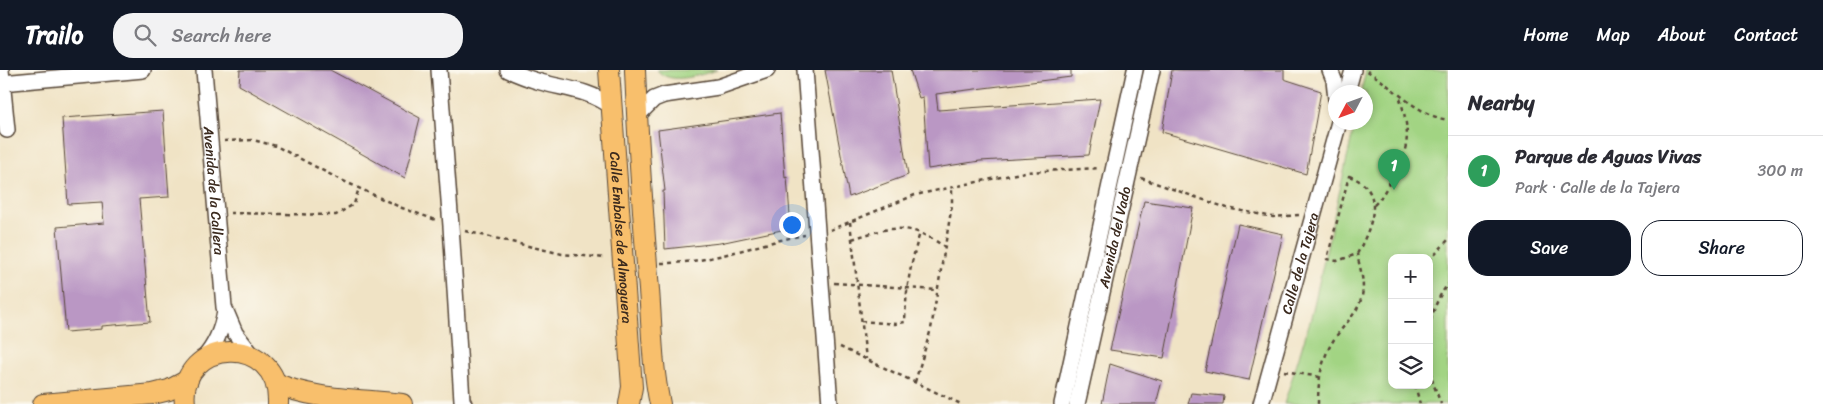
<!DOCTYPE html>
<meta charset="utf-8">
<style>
body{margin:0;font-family:Sriracha,sans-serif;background:#f2f2f3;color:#2b2b33}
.controls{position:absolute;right:15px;bottom:15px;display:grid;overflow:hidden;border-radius:10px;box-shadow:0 2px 8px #0003}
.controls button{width:45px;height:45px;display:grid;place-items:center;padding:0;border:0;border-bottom:1px solid #e1e1e2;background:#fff;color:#2b2b33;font:25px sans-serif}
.compass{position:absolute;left:1328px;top:15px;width:45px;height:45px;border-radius:50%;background:#fff;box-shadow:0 2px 8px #0003;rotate:229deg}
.you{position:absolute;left:791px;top:154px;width:18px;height:18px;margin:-12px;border:4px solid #fff;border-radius:50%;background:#1a73e8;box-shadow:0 0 0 8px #1a73e833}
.badge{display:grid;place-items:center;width:32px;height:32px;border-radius:50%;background:#111827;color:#fff;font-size:16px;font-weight:700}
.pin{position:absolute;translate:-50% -41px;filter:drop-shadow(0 1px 2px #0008)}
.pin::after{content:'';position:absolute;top:26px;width:18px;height:15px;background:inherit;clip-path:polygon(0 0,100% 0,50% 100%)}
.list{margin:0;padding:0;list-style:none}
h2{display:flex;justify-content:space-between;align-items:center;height:65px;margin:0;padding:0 20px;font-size:21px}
h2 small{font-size:16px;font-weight:400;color:#7c7c81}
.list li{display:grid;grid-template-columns:32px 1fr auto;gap:15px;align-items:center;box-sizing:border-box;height:70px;padding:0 20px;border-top:1px solid #e1e1e2}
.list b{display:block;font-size:19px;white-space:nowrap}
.list p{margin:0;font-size:16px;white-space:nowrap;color:#7c7c81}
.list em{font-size:16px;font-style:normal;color:#7c7c81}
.actions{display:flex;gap:10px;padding:15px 20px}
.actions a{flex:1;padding:11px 0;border:1px solid #111827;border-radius:20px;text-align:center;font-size:18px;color:#111827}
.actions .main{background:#111827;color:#fff}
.icon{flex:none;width:28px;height:28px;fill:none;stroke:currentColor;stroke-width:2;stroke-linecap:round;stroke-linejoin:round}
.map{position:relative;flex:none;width:1448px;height:334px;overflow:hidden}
header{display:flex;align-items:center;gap:30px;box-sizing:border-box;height:70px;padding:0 25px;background:#111827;color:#fff}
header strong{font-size:24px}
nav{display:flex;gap:28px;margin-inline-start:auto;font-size:18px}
.search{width:350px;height:45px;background:#f2f2f3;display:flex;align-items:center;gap:12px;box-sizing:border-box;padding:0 18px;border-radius:20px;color:#7c7c81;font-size:19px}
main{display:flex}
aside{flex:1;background:#fff}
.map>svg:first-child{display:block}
.green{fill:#a2d483;stroke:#6e7f50;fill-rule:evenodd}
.building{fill:#ba97c4}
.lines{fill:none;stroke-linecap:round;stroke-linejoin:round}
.minor-casing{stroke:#564637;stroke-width:18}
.major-casing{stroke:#564637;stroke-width:22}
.path{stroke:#564637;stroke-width:2.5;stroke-dasharray:4 4;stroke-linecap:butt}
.minor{stroke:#fff;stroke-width:15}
.major{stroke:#f8bf6c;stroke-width:20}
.labels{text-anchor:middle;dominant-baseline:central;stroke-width:4;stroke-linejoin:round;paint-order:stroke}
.street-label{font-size:14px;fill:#3b2a1e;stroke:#fbf7ec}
</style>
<header>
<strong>Trailo</strong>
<div class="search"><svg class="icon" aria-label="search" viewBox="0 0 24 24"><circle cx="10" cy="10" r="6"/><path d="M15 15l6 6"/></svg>Search here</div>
<nav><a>Home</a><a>Map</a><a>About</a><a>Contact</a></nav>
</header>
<main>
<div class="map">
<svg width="1448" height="334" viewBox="0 0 1448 334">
<rect width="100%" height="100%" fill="#fbf7ec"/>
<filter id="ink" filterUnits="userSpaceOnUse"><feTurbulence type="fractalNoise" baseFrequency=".02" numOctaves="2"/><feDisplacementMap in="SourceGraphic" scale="10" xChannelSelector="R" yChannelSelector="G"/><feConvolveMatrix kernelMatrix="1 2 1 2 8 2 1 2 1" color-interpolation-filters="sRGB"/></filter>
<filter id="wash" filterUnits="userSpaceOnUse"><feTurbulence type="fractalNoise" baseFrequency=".0096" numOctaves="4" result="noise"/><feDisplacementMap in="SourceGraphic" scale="20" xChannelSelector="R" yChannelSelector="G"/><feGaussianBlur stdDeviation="1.12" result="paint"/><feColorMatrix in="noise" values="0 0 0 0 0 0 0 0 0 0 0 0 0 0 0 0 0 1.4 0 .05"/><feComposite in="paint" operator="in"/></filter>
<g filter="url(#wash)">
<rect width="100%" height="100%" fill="#f0e3c5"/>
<path class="green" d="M657,0H717C700,5 670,16 657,0Z
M1366,0H1448V334H1284L1311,248L1355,53L1366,52V22H1361ZM1392,188H1429V315H1392Z"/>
<g id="blocks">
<path class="building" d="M240,0H330L420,48L405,108L239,15Z
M825,0H891L908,105L849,127Z
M910,0H1071V7L936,24L938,40L1100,29L1089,85L980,91L928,99L923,27L919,28Z
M1172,0H1284V9L1321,21L1306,104L1162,62Z
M163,41L169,127L139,129L150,252L102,256V259L66,262L57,157L104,153L102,132L68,134L62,48Z
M780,43L785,108L787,107L791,158L720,173L665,179L663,121H665L658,60Z
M1144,131L1193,138L1164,288L1110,280Z
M1238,154L1283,164L1249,310L1205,301Z
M1110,294L1162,311L1156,334H1102Z
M1191,323L1224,326L1223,334H1188Z"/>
</g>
</g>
<g filter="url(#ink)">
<use href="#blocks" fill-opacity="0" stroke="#564637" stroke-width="1"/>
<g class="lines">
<g class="minor-casing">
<g id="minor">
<path d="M1,0L7,60"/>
<path id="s1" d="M204,0L224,237L235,263L253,286"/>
<path d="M439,0L451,156L462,330L464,334"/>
<path d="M508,0C517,4 527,8 537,11C564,19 587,19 611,36"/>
<path d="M805,0L830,334"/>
<path d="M1330,0L1334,10L1336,29"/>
<path d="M2,13L143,0"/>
<path d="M1347,22L1353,0"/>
<path d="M637,46L654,29L664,25L718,17L767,0"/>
<path d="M203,289C216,275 222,260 225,241"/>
<path d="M1062,334L1135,0"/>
<path id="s2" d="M1077,334L1152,0"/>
<path id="s3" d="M1261,334L1339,52"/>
</g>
</g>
<g class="major-casing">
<g id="major">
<path id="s4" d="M609,0L632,317L629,334"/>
<path d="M635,0C638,74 643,147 649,220C652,258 652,297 660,334"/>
<path d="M276,313C311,330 363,329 402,334"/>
<path d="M43,334L153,324L169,320L188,310"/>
<path d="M185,334C177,267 281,262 278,334"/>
</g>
</g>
<path class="path" d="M1367,1C1393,16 1416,45 1448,50
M224,71L253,70L276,76L337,108L402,138L436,150
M1349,106C1388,120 1371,158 1357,184L1337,191L1327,189Z
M1141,108L1227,138L1273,147L1300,145
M1374,135C1382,128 1386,118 1392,109C1411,76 1410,61 1399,25
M230,143L336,145L354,134L359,118
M850,152L866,289
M830,160L915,125L1025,102L1100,98
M465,161L562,184L606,188
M852,169C892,156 909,152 945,177
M1429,191L1448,170
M661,193C711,194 757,173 805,165
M834,213L937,220
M861,251L895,254L905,252C906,218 910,195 920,163
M1429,258C1433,241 1437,228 1448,214
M840,277L961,334
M1429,285L1433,313L1441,334
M1284,301L1320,307
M915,312L931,259L952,135V118
M1415,315L1420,334
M1318,334C1318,312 1321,290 1333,271C1342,256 1358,244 1362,226C1365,211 1360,199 1357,184"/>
<use href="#minor" class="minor"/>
<use href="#major" class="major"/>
</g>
</g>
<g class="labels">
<g class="street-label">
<text stroke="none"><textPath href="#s1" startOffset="121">Avenida de la Callera</textPath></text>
<text stroke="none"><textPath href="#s4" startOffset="168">Calle Embalse de Almoguera</textPath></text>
<text stroke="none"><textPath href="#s2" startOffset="171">Avenida del Vado</textPath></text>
<text stroke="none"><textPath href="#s3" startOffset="146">Calle de la Tajera</textPath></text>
</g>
</g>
</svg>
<div class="controls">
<button>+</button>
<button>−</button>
<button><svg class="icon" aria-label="layers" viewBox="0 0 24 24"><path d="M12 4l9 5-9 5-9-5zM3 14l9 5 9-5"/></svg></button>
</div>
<svg class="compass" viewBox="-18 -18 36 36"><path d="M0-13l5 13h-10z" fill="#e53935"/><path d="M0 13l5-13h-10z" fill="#7c7c81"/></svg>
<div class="you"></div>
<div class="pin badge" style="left:1394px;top:120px;background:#2e9e5b">1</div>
</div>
<aside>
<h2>Nearby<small></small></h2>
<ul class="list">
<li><span class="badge" style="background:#2e9e5b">1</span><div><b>Parque de Aguas Vivas</b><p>Park · Calle de la Tajera</p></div><em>300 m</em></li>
</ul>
<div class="actions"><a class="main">Save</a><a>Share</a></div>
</aside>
</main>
